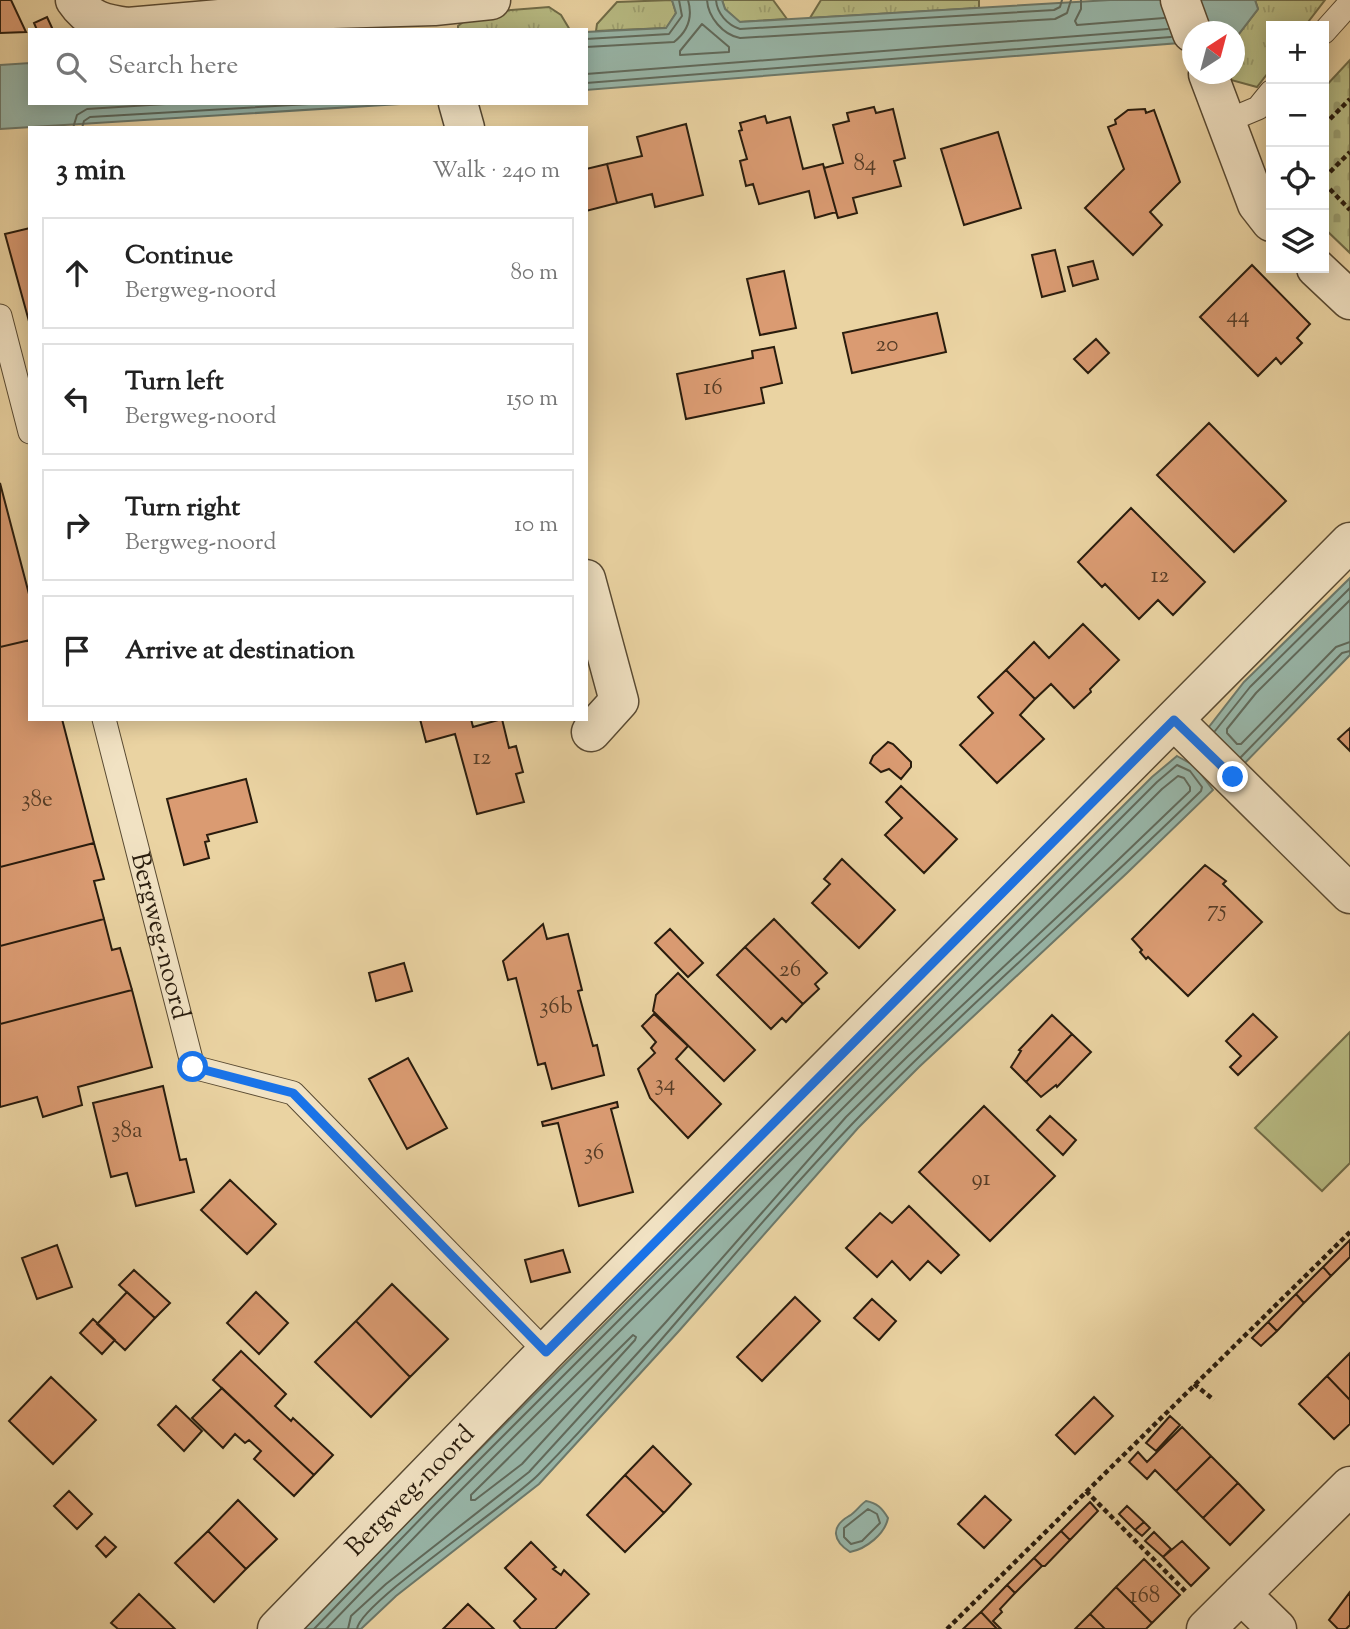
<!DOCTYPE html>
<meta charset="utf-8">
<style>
body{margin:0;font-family:"Sorts Mill Goudy",serif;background:#f6f6f6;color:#222}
.controls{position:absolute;right:21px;top:21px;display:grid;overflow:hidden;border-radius:0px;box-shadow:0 4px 18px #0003}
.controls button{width:63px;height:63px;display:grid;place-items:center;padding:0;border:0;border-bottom:2px solid #e0e0e0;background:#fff;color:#222;font:35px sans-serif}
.compass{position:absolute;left:1182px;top:21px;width:63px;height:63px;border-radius:50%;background:#fff;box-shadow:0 4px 18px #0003;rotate:36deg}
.stop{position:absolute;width:21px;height:21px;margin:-16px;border:5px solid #1a73e8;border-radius:50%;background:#fff}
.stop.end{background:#1a73e8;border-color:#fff;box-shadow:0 2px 7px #0008}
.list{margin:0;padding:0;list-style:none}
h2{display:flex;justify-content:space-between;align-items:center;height:91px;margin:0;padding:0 28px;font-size:30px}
h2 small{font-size:23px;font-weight:400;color:#767676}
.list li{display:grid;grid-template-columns:46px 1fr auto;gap:21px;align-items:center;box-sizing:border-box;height:112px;margin:0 14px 14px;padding:0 14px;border:2px solid #e0e0e0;border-radius:0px}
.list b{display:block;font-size:26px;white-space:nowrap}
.list p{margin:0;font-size:23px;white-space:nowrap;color:#767676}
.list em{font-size:23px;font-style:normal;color:#767676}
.icon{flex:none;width:38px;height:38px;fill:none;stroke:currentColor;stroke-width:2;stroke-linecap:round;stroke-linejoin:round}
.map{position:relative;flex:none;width:1350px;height:1629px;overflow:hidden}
.search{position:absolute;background:#fff;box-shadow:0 4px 18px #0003;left:28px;top:28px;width:560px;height:77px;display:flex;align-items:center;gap:18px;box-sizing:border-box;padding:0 24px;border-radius:0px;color:#767676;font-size:26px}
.panel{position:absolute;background:#fff;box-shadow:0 4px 18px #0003;left:28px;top:126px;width:560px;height:595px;border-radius:0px}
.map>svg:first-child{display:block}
.grass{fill:url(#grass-tufts);stroke:#706c48;stroke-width:2}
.cemetery{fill:url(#cemetery-stones);stroke:#706c48;stroke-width:2}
.park{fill:#b8bc84;stroke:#706c48;stroke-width:2}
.water{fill:#98b7aa;stroke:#6c796b;stroke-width:2}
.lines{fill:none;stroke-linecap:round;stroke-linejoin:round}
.shore{stroke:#606a5c;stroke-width:2}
.building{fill:#da9b72;stroke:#291c0d;stroke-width:2}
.service-casing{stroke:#594a32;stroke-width:25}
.minor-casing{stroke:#594a32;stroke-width:41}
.tertiary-casing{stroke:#594a32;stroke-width:41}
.path{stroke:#291c0d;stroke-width:4.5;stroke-dasharray:5 3.5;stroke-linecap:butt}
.service{stroke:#f1e2c3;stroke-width:23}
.minor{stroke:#f1e2c3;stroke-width:38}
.tertiary{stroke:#f1e2c3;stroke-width:38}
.route{stroke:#1a73e8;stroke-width:9}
.labels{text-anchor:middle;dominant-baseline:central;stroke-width:5;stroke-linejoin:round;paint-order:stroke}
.number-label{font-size:23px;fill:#553c26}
.street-label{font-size:26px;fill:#291c0d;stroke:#f1e2c3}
</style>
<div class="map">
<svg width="1350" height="1629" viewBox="0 0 1350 1629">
<defs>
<pattern id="grass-tufts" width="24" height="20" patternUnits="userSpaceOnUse" patternTransform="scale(1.75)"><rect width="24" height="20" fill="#b8bc84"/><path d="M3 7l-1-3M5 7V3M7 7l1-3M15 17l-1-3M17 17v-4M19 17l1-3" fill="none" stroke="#9ea171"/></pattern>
<pattern id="cemetery-stones" width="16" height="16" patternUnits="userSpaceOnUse" patternTransform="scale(1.75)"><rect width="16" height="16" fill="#b8bc84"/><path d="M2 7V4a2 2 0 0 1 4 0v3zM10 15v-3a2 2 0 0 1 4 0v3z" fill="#9ea171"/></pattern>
</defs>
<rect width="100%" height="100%" fill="#ead3a2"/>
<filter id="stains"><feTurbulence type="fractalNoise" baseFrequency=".00286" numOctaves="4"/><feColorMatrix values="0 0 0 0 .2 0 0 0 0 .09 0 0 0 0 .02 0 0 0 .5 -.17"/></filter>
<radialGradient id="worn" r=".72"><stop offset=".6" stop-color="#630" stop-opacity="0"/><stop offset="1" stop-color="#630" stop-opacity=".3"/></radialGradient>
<path class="grass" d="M672,0L676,13L667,28L596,31L597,24L617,2Z
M722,0H773L787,19L739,22L725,9Z
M821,0H979V8L810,18Z
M1255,0H1325L1305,26H1271V69L1257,87L1231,80L1228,74H1234L1235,39L1258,9Z
M549,7L561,15L570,30H458V26L475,13Z"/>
<path class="cemetery" d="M1350,60V253L1324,228V88Z"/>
<path class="park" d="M1350,1032V1163L1322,1191L1255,1128Z"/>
<path class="water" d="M672,0H722L725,9L740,22L1110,0H1255L1258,9L1235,39L1234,32H1192V42L586,90V32L666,28L676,13Z
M30,63V103H416L0,129V65Z
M1350,578V655L1238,770L1205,732L1244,682Z
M1177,756L1195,766L1213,790L1127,873L919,1067L858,1128L678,1332L539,1484L396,1596L361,1629H304L424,1505L1152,777Z
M866,1501C877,1503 882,1508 888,1518C885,1534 866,1549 850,1552C833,1541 830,1527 849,1516C855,1513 860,1505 866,1501Z"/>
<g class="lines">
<path class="shore" d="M707,0C708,17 723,35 740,38L1055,19L1067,13L1071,0
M716,0C717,13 727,25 740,29L1054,10L1060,7L1062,0
M1081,0V9L1075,21L1077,25L1164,18
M702,24L729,47V52L680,55V51Z
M586,39L669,34L682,16L679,0
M586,47L674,42C688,31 693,17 688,0
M586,74L1168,29
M586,83L1171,37
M73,128L77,115L87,109L181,103
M82,128L84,121L90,117L326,103
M1350,600L1256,693L1227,729V733L1237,744H1241L1336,647L1350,642
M1215,731L1250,687L1350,588
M1241,757L1342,653L1350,651
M633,1335L636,1337L635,1340L522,1464L475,1500H471V1495Z
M868,1509L877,1514L880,1523L862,1541L851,1544L844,1537V1528Z
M314,1629L429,1510L1157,782L1177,765L1190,771L1202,787L1201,791C1087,903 965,1007 854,1122C744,1236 649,1362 538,1475C511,1503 360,1603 357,1629
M326,1629L435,1516L1162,789L1178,776L1184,778L1190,787V791L1116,862L908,1056L846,1117L666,1322L529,1472L386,1584L351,1616L348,1629"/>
</g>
<path class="building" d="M0,0H11L26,32L0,33Z
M47,17L53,30H37L34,23Z
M874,107L876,113L893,109L905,158L894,161L901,186L853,198L857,213L838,218L824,168L843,163L833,125L849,121L847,113Z
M1145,109L1146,113L1154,110L1180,182L1150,212L1162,225L1133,255L1085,208L1124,169L1108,127L1116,124L1115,120L1128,110Z
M765,116L767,123L790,117L803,169L823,164L838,218L836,212L815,218L809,191L759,204L753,184L746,186L740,161L747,159L739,131L742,130L740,123Z
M686,124L703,195L655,207L652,194L617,203L607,164L642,156L637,137Z
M998,132L1021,208L964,225L941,149Z
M607,164L617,203L586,211V169Z
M30,228V325L5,234Z
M1055,250L1065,291L1042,297L1032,255Z
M1093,261L1098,279L1073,286L1068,267Z
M1252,265L1310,324L1297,338L1302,343L1281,364L1276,358L1258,376L1200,317Z
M784,271L796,328L760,335L747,279Z
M937,313L946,352L852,373L843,333Z
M1096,339L1109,353L1088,373L1074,359Z
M774,347L782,383L761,388L764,403L686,419L677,374L753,358L752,351Z
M1209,423L1286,501L1234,552L1157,475Z
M0,483L30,598V640L0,647Z
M1131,508L1205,582L1173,615L1158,600L1139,619L1105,584L1102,587L1078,562Z
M1083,624L1119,660L1090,689L1091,692L1074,708L1051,684L1035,699L1006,670L1034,642L1049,658Z
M30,640V719H62L94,843L0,867V647Z
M1006,670L1035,699L1020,715L1044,739L997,783L960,745L993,713L978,697Z
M420,719H471L473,727L502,719L509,748L516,746L523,772L516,774L524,802L477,814L455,734L426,742Z
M1350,728V751L1338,739Z
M888,742L893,744L911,762V767L901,779L889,769L881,772L870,763L873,756Z
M246,779L257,822L207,835L209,841L205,842L209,858L184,865L167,799Z
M901,786L957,839L924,873L885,835L902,818L886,802Z
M94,843L104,879L94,881L104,919L0,946V867Z
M842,859L895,910L859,948L812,903L830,884L824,879Z
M1205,865L1226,881L1223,884L1262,922L1188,996L1148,957L1146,959L1140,952L1142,950L1132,939Z
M104,919L112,950L120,948L132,990L0,1024V946Z
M774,919L827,973L815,984L819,989L803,1004L745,947Z
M543,924L547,939L568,934L582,990L578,991L593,1046L597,1045L604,1075L552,1089L545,1063L538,1065L516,978L508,980L503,961Z
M670,929L703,963L688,977L655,943Z
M745,947L803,1004L786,1022L782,1018L771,1029L717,975Z
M404,963L412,991L376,1001L369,973Z
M678,973L755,1050L724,1081L653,1011L656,995Z
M132,990L152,1067L78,1087L82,1105L43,1117L37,1097L0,1107V1024Z
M654,1014L688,1046L676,1059L721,1104L688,1138L650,1098L638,1069L655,1053L651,1048L656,1042L642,1026Z
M1253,1014L1277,1037L1238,1075L1230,1067L1241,1056L1226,1041Z
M1052,1015L1072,1034L1026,1082L1011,1067L1021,1051L1019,1050Z
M1072,1034L1091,1052L1057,1087L1056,1085L1041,1097L1026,1082Z
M408,1058L447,1128L407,1149L369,1079Z
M163,1086L180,1160L186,1159L194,1192L136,1206L127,1173L111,1177L93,1103Z
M617,1102L618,1107L611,1109L633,1192L579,1206L558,1123L543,1126L542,1122Z
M984,1106L1055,1176L990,1241L919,1172Z
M1050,1116L1076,1140L1063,1155L1037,1130Z
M230,1180L276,1224L247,1254L201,1210Z
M909,1206L959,1255L941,1273L928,1261L910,1280L892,1261L877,1277L846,1248L880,1213L892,1223Z
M1350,1240V1257L1331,1276L1323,1267Z
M57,1245L72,1287L37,1299L22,1258Z
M563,1250L570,1272L531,1282L525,1260Z
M1323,1267L1331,1276L1304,1303L1296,1294Z
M134,1270L170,1303L155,1318L119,1285Z
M392,1284L448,1339L410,1377L356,1321Z
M127,1292L155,1318L125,1350L97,1324Z
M256,1292L288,1323L259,1354L227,1323Z
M1296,1294L1304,1303L1277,1331L1268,1322Z
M795,1297L820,1321L762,1381L737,1357Z
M872,1299L896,1321L879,1340L854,1318Z
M93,1319L115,1340L102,1354L80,1333Z
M356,1321L410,1377L371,1417L315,1362Z
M1268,1322L1277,1331L1261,1346L1252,1338Z
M241,1351L286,1394L275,1406L291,1421L293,1418L333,1455L314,1475L213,1380Z
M1350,1353V1400L1327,1376Z
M1327,1376L1350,1400V1424L1334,1439L1299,1404Z
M51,1377L96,1420L53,1464L9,1421Z
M222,1388L314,1475L294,1496L254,1459L261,1451L249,1440L245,1443L235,1434L223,1448L192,1418Z
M1094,1397L1113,1416L1075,1454L1056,1435Z
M176,1406L202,1431L184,1451L158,1425Z
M1170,1416L1180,1425L1156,1451L1146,1443Z
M1182,1427L1211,1456L1176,1491L1155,1470L1147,1479L1129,1462L1138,1452L1147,1462Z
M653,1446L691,1484L664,1513L625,1475Z
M1211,1456L1238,1483L1203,1518L1176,1491Z
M625,1475L664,1513L625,1552L587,1515Z
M1238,1483L1264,1510L1230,1545L1203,1518Z
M69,1491L92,1514L77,1529L54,1506Z
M985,1496L1011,1520L984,1548L958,1524Z
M238,1500L277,1539L246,1569L208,1531Z
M1090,1502L1098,1511L1070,1540L1061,1531Z
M1127,1506L1144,1522L1135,1530L1119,1514Z
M1144,1522L1150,1528L1142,1536L1135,1530Z
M208,1531L246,1569L214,1602L175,1563Z
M1061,1531L1070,1540L1045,1566H1042L1034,1558Z
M1154,1532L1171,1549L1163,1557L1145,1541Z
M105,1537L116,1547L106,1557L96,1546Z
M1182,1541L1209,1568L1191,1586L1163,1557Z
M531,1542L556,1567L553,1569L561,1575L564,1570L589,1594L555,1629H521L514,1621L536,1599L505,1568Z
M1034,1558L1042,1566L1015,1593L1007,1585Z
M1144,1559L1180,1595L1152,1623L1116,1587Z
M1007,1585L1015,1593L1000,1609L1002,1612L993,1621L1001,1629H997L981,1612Z
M1116,1587L1152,1623L1146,1629H1105L1090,1614Z
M1350,1592V1625L1346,1629H1338L1329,1620Z
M139,1594L175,1629H118L111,1623Z
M468,1604L494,1629H443Z
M981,1612L997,1629H963Z
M1090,1614L1105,1629H1075Z"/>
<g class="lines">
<g class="service-casing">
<g id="service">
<path d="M1324,32L1350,3"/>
<path d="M1227,121L1258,108L1271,92"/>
<path d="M0,316L30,432"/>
<path id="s1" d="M104,719L193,1067L293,1093L546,1352"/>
</g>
</g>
<g class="minor-casing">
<path id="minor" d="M75,0C89,21 105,24 128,27L332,9L434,6L491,0
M1180,0L1192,33
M1208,74L1257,204L1271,222
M458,103L465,128
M1316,268L1350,300
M586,579L619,701L591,732
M1174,720L1350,894
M1241,1594L1277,1629
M1206,1629L1350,1486"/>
</g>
<g class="tertiary-casing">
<g id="tertiary">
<path id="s2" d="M277,1629L546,1352L1350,542"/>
</g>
</g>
<path class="path" d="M1324,125L1350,99
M1324,178L1350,152
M1324,183L1350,210
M1194,1384L1214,1400
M1086,1491L1186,1592
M947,1629L1350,1232"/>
<use href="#service" class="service"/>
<use href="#minor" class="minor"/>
<use href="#tertiary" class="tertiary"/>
</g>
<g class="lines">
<path class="route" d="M193,1067L293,1093L546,1352L1174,720L1233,777"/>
</g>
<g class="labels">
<g class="number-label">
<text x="865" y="164">84</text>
<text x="1238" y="316">44</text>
<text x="887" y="345">20</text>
<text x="713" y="388">16</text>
<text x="1160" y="576">12</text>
<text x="482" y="758">12</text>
<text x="37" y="800">38e</text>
<text x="1217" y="910">75</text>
<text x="790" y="970">26</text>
<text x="556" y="1007">36b</text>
<text x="665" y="1084">34</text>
<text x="127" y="1131">38a</text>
<text x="594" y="1153">36</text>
<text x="981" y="1179">91</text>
<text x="1145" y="1596">168</text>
</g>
<g class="street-label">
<text stroke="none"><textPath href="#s1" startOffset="224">Bergweg-noord</textPath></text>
<text stroke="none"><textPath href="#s2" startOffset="192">Bergweg-noord</textPath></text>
</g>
</g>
<rect width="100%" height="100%" filter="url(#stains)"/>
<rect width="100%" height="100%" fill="url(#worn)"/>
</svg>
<div class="controls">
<button>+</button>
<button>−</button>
<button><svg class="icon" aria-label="locate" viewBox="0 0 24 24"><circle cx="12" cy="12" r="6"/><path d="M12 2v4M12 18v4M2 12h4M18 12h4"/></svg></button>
<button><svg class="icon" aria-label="layers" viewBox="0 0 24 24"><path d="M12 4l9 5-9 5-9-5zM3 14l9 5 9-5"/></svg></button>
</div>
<svg class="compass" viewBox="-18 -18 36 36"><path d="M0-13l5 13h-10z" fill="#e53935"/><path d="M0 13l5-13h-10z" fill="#767676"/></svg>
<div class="stop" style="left:193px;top:1067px"></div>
<div class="stop end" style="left:1233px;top:777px"></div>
<div class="search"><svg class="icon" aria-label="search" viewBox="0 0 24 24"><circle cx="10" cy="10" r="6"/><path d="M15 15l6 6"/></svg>Search here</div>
<section class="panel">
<h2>3 min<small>Walk · 240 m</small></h2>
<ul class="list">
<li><svg class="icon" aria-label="ahead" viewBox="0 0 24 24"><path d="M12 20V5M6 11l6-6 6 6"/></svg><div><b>Continue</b><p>Bergweg-noord</p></div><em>80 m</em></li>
<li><svg class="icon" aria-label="left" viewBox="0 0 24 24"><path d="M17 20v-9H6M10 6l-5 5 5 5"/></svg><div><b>Turn left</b><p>Bergweg-noord</p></div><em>150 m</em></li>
<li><svg class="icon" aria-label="right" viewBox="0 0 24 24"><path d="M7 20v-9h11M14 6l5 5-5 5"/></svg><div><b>Turn right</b><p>Bergweg-noord</p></div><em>10 m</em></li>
<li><svg class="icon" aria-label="arrive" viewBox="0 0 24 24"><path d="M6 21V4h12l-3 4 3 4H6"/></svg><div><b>Arrive at destination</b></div></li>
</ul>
</section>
</div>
